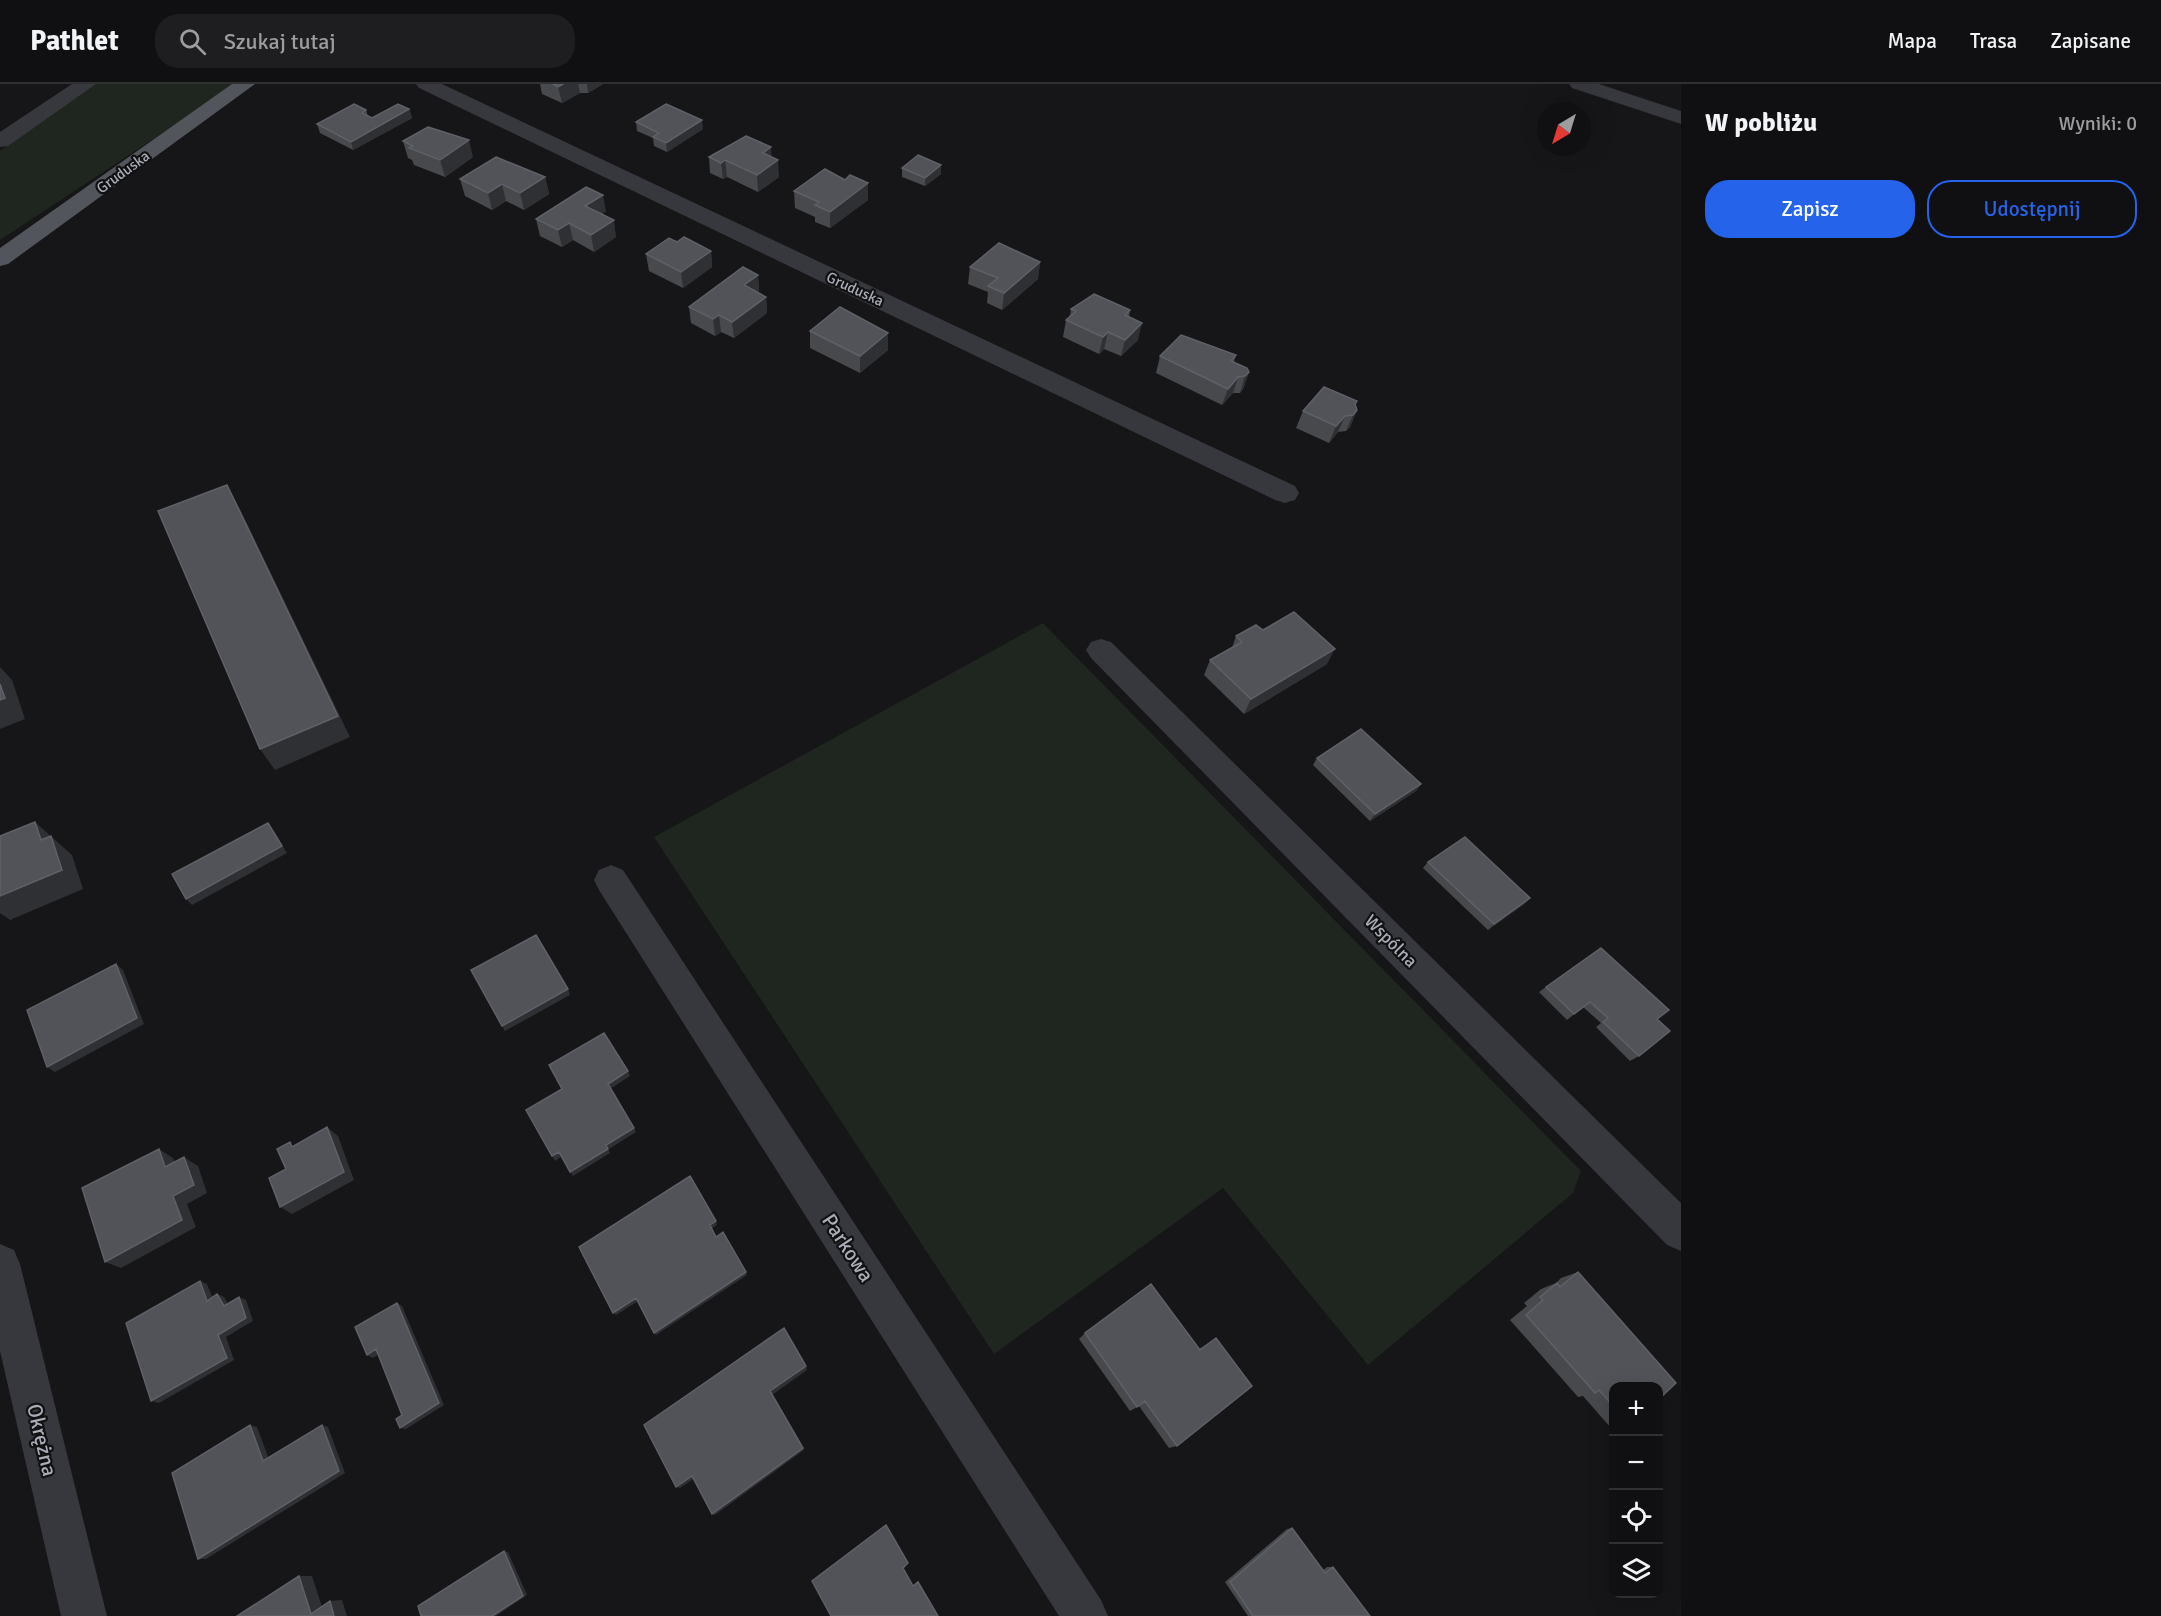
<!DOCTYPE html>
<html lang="pl">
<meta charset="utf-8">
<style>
body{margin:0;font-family:Signika,sans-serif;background:#1e1e20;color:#f1f3f6}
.controls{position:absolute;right:18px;bottom:18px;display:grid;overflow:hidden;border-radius:12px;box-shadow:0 6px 24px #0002}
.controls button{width:54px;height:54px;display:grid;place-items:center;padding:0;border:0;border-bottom:2px solid #303032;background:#101012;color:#f1f3f6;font:30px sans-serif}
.compass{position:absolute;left:1537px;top:18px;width:54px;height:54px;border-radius:50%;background:#101012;box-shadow:0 6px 24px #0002;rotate:218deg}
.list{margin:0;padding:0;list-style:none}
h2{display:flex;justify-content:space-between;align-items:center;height:78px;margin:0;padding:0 24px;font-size:26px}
h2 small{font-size:20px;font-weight:400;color:#9c9d9f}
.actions{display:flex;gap:12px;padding:18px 24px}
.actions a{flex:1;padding:14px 0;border:2px solid #2563eb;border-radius:24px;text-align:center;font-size:21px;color:#2563eb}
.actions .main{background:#2563eb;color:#fff}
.icon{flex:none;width:33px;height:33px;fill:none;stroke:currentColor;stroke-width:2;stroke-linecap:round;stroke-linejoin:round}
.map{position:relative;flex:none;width:1681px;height:1532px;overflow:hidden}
header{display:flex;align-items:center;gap:36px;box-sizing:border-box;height:84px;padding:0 30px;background:#101012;border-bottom:2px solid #303032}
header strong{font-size:28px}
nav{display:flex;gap:33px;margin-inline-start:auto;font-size:21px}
.search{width:420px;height:54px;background:#1e1e20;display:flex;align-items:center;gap:15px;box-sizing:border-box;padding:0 21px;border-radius:24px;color:#9c9d9f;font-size:22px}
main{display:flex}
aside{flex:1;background:#101012}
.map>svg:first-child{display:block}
.green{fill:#1e261f}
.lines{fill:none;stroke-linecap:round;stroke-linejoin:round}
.minor{fill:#37383d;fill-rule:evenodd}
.major{fill:#53555c;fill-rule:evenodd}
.wall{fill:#47494d}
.shaded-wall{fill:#2f3033}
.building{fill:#525359;stroke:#5f6168;stroke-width:1.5}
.labels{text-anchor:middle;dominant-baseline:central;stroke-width:4.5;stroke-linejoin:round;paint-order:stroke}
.far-street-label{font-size:15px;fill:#a8adb8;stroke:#111113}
.street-label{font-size:18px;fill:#a8adb8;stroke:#111113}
.near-street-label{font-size:21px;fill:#a8adb8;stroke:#111113}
</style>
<header>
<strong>Pathlet</strong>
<div class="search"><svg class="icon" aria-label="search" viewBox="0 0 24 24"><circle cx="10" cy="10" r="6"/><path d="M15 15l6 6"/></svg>Szukaj tutaj</div>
<nav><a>Mapa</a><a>Trasa</a><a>Zapisane</a></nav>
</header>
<main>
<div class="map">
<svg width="1681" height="1532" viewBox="0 0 1681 1532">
<rect width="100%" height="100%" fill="#161618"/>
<path class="green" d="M94,0H237L0,156V67Z
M1043,539L1581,1087L1573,1109L1368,1281L1223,1104L994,1270L654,753Z"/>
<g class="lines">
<path class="minor" d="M72,0H96L8,62L0,63V48Z
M416,0H442L1295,402L1299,409L1295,416L1285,419L1275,416L419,4Z
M1569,0H1599L1681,27V40L1572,4Z
M1101,555L1111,558L1681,1119V1167L1667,1161L1091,574L1086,566L1091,558Z
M611,781L623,786L1101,1516L1108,1532H1059L599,806L594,796L599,786Z
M0,1160L14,1166L20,1180L107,1532H61L0,1267Z"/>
<path class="major" d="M232,0H255L8,180L0,182V164Z"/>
</g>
<path class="wall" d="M540,0H603L588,9H580L562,19L542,10Z
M409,25L412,34L353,66L320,49L317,40L366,26L368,32L372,34Z
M636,38L703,45L667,68L654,62L653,54L637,47Z
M403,57L473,73L445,93L414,81L412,76L408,74Z
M709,73H772L779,93L758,108L727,93L723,95L710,89Z
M941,81V90L925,102L902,93V84Z
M545,93L549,110L524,126L506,117L492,126L465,112L460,95Z
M794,107L868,116L830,144L815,138V133L795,124Z
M606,127L602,130L616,153L594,168L573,156L562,163L540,152L536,135Z
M677,158L711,167L712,183L683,204L649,187L646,170Z
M1040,178L1038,195L1002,226L987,219L988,208L968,200L970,183Z
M758,191L759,207L758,208L766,213L767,229L734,254L721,248L715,252L691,239L689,223Z
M1071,225L1130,226L1129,233L1138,256L1121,272L1104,265L1099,270L1063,253L1066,236L1070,232Z
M810,247L888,266L860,289L810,264Z
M1236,271L1234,278L1249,288L1243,305L1240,309H1233L1222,321L1156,289L1160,272Z
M1355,322L1357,326L1350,343L1346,347L1338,348L1329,359L1296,344L1303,327Z
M1236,552L1327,580L1244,630L1204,591L1210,576L1232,564Z
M1317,674L1421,700L1416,707L1370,737L1313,681Z
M1428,778L1530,814L1524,820L1488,846L1423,784Z
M1546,903L1657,935L1639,972L1630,977L1596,943L1601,939L1583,923L1567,936L1539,908Z
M1578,1188L1614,1302V1344H1611L1583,1312L1578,1313L1510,1236L1527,1222L1524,1219L1541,1205L1556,1199L1561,1194Z
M1085,1249L1199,1265L1216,1254L1177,1362L1169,1364L1139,1322L1130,1327L1079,1255Z
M1292,1444L1323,1486L1327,1483H1333L1370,1532H1248L1225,1498L1287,1445Z"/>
<path class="shaded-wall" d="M563,0H578L580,9L562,19L558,3Z
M587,0H603L588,9Z
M409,25L412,34L353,66L351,58Z
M702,36L703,45L667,68L666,59Z
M469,56L473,73L445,93L440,76Z
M771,63L772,80L763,69Z
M725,76L727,93L723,95L721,79Z
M778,76L779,93L758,108L757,91Z
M941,81V90L925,102V94Z
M545,93L549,110L524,126L520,109Z
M868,99V116L830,144V128Z
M502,100L506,117L492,126L488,109Z
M603,111L606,127L589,139L585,122Z
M614,136L616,153L594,168L591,151Z
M569,139L573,156L562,163L558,146Z
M711,167L712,183L683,204L681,188Z
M1040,178L1038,195L1002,226L1004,209Z
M758,191L759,207L745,218L744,201Z
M766,213L767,229L734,254L732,238Z
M719,231L721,248L715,252L713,235Z
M1142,239L1138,256L1121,272L1125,256Z
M1108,248L1104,265L1099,270L1103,253Z
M888,249V266L860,289V272Z
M1249,288L1243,305L1240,309L1245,292Z
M1238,293L1233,309L1222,321L1228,305Z
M1357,326L1350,343L1346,347L1353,331Z
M1345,332L1338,348L1329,359L1336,342Z
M227,401L240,425L350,653L275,686L260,665Z
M1335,565L1327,580L1244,630L1251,615Z
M0,583L12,596L25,635L0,645Z
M1421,700L1416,707L1370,737L1375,730Z
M35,738L72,771L83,805L10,836L0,829V812L41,756Z
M268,739L287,769L192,821L186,815Z
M1530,814L1524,820L1488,846L1494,840Z
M116,880L123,886L144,940L55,988L47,983Z
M568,905L570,911L505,947L502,942Z
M628,987L630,992L610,1005L608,1000Z
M327,1043L338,1052L354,1096L292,1130L280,1123Z
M634,1044L636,1048L609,1065L606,1061Z
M159,1065L173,1074L179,1092L165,1083Z
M608,1065L610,1069L573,1092L570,1088Z
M559,1068L562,1072L555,1077L552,1072Z
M184,1073L198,1082L207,1109L187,1120L196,1143L121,1184L105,1178L173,1112Z
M716,1137L717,1141L711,1145L710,1141Z
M746,1188L747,1191L656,1251L654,1249Z
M200,1197L207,1200L215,1220L207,1217Z
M217,1210L224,1213L231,1225L224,1222Z
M239,1213L246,1216L253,1237L226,1253L234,1276L159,1319L151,1317Z
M636,1214L638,1217L616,1231L613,1229Z
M397,1219L402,1222L444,1321L406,1345L400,1344L439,1319Z
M376,1265L382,1268L373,1274L367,1271Z
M806,1282L807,1286L772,1311L770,1307Z
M250,1341L257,1343L270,1378L263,1377Z
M322,1341L328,1343L345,1389L206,1475H198Z
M803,1364L804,1366L715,1431L712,1430Z
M692,1392L695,1394L680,1404L676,1403Z
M504,1467L508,1468L527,1511L496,1532H492Z
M299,1492H312L324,1529L311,1530Z
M342,1516L347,1532H334L330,1517Z"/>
<path class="building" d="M553,0H563L558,3Z
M354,20L366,26L362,29L372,34L398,20L409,25L351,58L317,40Z
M666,20L702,36L666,59L653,53L659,49L636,38Z
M428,43L469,56L440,76L409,64L413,62L403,57Z
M746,52L771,63L763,69L778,76L757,91L725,76L721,79L709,73Z
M918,71L941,81L925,94L902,84Z
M496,73L545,93L520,109L502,100L488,109L460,95Z
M825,85L845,96L850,91L868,99L830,128L815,121L819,118L794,107Z
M586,103L603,111L585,122L614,136L591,151L569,139L558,146L536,135Z
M684,153L711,167L681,188L646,170L669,154L677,158Z
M999,159L1040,178L1004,209L988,202L998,194L970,183Z
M743,183L758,191L744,201L766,213L732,238L719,231L713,235L689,223Z
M1094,210L1130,226L1125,231L1142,239L1125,256L1108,248L1103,253L1066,236L1076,227L1071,225Z
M840,223L888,249L860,272L810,247Z
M1181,251L1236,271L1231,277L1247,284L1249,288L1245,292L1238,293L1228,305L1160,272Z
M1324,303L1357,317L1355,320L1357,326L1353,331L1345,332L1336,342L1303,327Z
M227,401L338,632L260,665L158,427Z
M1294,528L1335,565L1251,615L1210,576L1242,558L1236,552L1256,541L1263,546Z
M0,600L5,614L0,616Z
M1361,645L1421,700L1375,730L1317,674Z
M35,738L41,756L51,752L62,786L0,812V752Z
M268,739L282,762L186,815L172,790Z
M1465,753L1530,814L1494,840L1428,778Z
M536,851L568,905L502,942L471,886Z
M1601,864L1669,926L1657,935L1670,947L1639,972L1603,938L1608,934L1590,918L1574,930L1546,903Z
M116,880L137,934L47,983L27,926Z
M604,949L628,987L608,1000L634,1044L606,1061L608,1065L570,1088L559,1068L552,1072L526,1026L562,1005L549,981Z
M327,1043L344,1088L280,1123L269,1094L286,1085L277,1065L290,1058L292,1063Z
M159,1065L165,1083L184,1073L194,1101L173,1112L182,1136L105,1178L82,1104Z
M690,1092L716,1137L710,1141L716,1153L723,1148L746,1188L654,1249L636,1214L613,1229L579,1163Z
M1578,1188L1676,1299L1659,1315V1302H1614V1323L1599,1306L1595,1309L1526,1231L1543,1216L1540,1213L1557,1199L1560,1203Z
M200,1197L207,1217L217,1210L224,1222L239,1213L246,1234L218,1251L227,1274L151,1317L126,1239Z
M1151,1200L1200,1266L1216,1254L1252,1302L1177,1362L1145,1317L1137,1323L1085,1249Z
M397,1219L439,1319L400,1344L396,1335L402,1331L376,1265L367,1271L355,1243Z
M784,1244L806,1282L770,1307L803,1364L712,1430L692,1392L676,1403L644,1341Z
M250,1341L263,1377L322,1341L339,1387L198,1475L172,1389Z
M886,1441L908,1479L903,1484L913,1502L918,1498L938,1532H831L812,1497Z
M1292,1444L1325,1489L1333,1483L1370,1532H1253L1230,1498Z
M504,1467L523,1512L492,1532H421L418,1522Z
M299,1492L311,1530L330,1517L334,1532H237Z"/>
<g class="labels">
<g class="far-street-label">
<text transform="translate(123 88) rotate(-36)">Gruduska</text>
<text transform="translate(855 205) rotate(25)">Gruduska</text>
</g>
<g class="street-label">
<text transform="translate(1391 857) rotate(45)">Wspólna</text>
</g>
<g class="near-street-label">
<text transform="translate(848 1164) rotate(57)">Parkowa</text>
<text transform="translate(42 1356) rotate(77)">Okrężna</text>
</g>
</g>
</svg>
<div class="controls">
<button>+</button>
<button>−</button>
<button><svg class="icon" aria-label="locate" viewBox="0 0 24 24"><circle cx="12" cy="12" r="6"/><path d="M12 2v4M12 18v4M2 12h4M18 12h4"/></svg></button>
<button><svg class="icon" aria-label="layers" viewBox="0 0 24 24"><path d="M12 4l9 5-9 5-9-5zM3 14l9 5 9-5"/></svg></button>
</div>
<svg class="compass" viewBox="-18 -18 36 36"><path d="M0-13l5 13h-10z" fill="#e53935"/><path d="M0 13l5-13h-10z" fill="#9c9d9f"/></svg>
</div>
<aside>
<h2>W pobliżu<small>Wyniki: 0</small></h2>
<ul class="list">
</ul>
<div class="actions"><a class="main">Zapisz</a><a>Udostępnij</a></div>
</aside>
</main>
